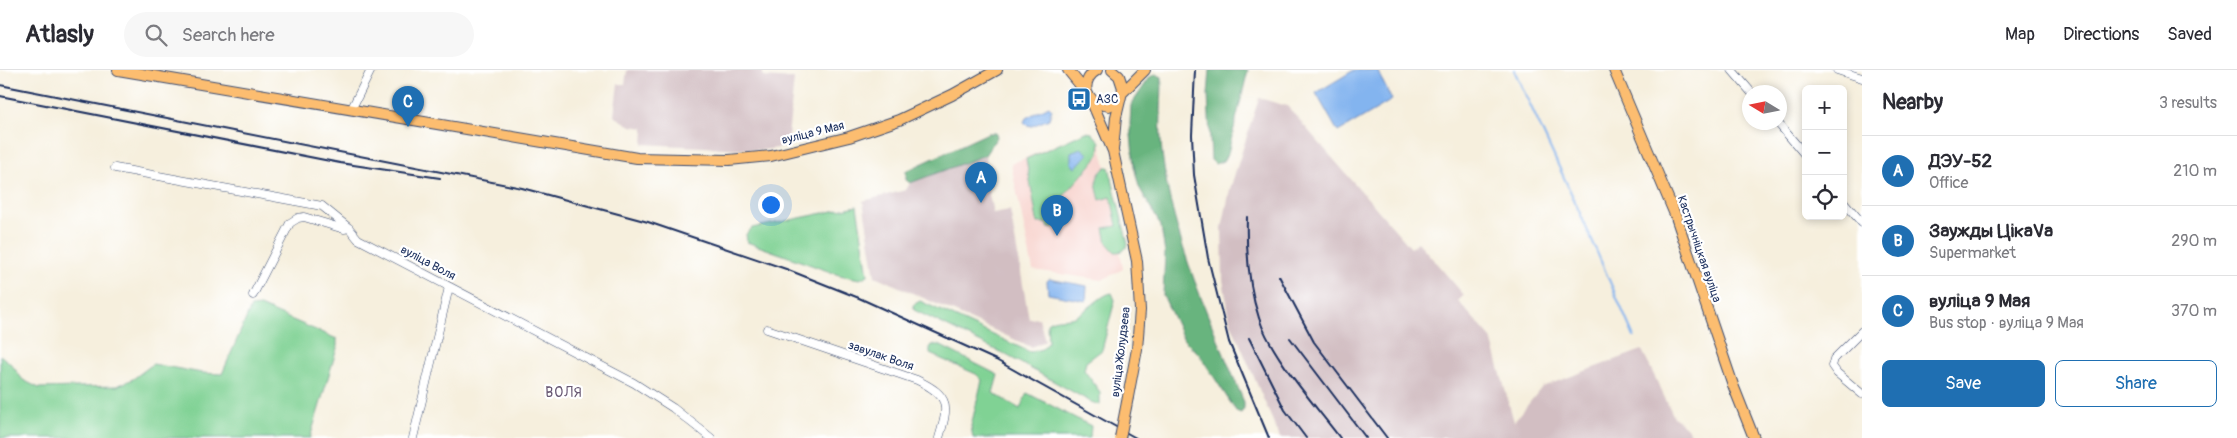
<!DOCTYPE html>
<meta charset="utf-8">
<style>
body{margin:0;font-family:Pangolin,sans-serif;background:#f7f7f7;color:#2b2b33}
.controls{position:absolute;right:15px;top:15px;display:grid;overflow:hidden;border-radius:8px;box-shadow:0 2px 8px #0003}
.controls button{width:45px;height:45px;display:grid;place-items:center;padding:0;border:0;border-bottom:1px solid #e1e1e2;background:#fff;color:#2b2b33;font:25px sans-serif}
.compass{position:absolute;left:1742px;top:15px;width:45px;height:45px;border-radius:50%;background:#fff;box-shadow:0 2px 8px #0003;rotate:280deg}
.you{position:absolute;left:770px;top:134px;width:18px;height:18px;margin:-12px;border:4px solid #fff;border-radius:50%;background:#1a73e8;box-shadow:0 0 0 8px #1a73e833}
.badge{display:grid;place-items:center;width:32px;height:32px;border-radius:50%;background:#1f6fb2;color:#fff;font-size:16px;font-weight:700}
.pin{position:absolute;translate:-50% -41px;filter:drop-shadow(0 1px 2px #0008)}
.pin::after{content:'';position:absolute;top:26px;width:18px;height:15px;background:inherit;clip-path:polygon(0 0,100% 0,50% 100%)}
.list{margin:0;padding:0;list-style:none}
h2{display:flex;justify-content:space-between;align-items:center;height:65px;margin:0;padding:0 20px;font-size:21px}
h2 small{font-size:16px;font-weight:400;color:#7c7c81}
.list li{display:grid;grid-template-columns:32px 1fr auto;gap:15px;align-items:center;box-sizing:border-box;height:70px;padding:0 20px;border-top:1px solid #e1e1e2}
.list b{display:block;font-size:19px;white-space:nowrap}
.list p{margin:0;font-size:16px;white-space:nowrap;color:#7c7c81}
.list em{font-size:16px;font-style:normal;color:#7c7c81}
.actions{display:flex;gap:10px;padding:15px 20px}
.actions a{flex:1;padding:11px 0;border:1px solid #1f6fb2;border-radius:8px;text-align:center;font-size:18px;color:#1f6fb2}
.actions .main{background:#1f6fb2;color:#fff}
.icon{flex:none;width:28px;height:28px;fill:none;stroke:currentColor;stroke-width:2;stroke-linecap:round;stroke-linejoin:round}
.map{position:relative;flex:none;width:1862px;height:368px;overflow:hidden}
header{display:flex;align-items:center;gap:30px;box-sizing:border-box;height:70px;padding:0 25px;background:#fff;border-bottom:1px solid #e1e1e2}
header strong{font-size:24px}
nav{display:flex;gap:28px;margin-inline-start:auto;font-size:18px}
.search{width:350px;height:45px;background:#f7f7f7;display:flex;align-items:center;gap:12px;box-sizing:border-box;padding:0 18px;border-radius:28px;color:#7c7c81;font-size:19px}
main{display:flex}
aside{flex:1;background:#fff}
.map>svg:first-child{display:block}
.built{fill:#f7d0ca}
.industrial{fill:#d2bec2}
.green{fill:#80d294;stroke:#4e8079}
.forest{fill:#68b47e;stroke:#42726e}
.water{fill:#83b4ef;stroke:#4f72a6}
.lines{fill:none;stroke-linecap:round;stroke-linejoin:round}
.stream{stroke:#83b4ef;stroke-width:2}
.minor-casing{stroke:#3c4c71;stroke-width:9}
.major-casing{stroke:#3c4c71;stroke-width:12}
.minor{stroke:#fff;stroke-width:8}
.major{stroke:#fcbd6f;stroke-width:10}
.rail{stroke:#1b2f5e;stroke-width:2}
.major-bridge-casing{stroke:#3c4c71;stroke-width:12;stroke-linecap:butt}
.major-bridge{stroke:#fcbd6f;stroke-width:10}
.labels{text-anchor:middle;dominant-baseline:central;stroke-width:4.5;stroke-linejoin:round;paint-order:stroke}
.poi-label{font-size:12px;fill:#1b2f5e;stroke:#fff;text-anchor:start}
.street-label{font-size:12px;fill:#1b2f5e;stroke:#fff}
.neighbourhood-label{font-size:14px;letter-spacing:1px;fill:#695974;stroke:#fff}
</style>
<header>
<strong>Atlasly</strong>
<div class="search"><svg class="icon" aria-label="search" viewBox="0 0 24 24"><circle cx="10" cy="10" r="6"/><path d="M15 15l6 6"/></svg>Search here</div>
<nav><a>Map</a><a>Directions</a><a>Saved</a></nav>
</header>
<main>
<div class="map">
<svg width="1862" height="368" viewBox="0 0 1862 368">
<rect width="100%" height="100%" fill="#fff"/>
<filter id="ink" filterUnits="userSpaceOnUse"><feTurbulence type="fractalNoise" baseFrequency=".02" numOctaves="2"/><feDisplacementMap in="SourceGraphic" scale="10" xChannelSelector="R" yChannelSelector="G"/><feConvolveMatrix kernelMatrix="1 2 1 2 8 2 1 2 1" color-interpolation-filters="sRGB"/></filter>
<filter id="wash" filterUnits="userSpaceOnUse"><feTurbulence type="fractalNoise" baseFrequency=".0096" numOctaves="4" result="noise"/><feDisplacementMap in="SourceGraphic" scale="20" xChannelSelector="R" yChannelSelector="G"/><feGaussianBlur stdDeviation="1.12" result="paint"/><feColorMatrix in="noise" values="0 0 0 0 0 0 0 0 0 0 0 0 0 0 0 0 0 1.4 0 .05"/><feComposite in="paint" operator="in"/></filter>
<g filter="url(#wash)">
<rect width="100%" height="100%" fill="#f6efdd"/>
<path class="built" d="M1086,62L1092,63L1100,72L1106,97L1123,199L1102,210L1033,200L1011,94Z"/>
<path class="industrial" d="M627,0H763V7L794,9L787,77L762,80L643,74L644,58L631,56L614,46L618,14H625Z
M1259,28L1287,36L1411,178L1418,172L1464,225L1458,231L1491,268L1514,352L1542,317L1642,280L1674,347L1687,358L1692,368H1280L1230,251L1223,210L1222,158L1230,119Z
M985,85L991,112L988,120L993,143L1010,140L1029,249L1039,248L1045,271L1031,277L875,206L863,131L906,120L910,113Z"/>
<path class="green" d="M1086,62L1092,63L1100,72L1099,84L1096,89L1062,128L1064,145L1058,146L1059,156L1048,158L1046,153H1038L1037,150L1026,89Z
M1106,97H1109L1128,174C1125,181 1122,182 1115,182L1107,173L1104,158L1117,156L1111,127L1100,130C1096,115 1093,107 1106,97Z
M857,136L868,205L860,209L839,205L747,172L746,164L752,158Z
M1112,223L1115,230L1102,280L1086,292L1084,300L1100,322V335L1091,332L1008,286L914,240L913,235L920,231L1030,282L1042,279L1048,272L1047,253C1054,247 1065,250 1074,247C1087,242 1101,224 1112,223Z
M260,236L337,269V278L310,368H0V285L11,294L23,310L39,318L117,316L133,309L153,294L202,303L222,304L251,237Z
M932,275H939L998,305L993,323L1020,339L1027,323L1091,356L1090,368H973L971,356L982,310L976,304L930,284V278Z"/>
<path class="forest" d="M1210,0H1248L1228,83L1223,91L1215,94L1211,90L1208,25Z
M1156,4L1162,7C1162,32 1159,59 1162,83C1172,170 1211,252 1244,332V338L1241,343L1236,341L1199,284L1184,270L1163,225L1165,184L1161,156L1139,117L1134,96L1130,54L1131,35L1150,7Z
M988,63H996L997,67L985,85L910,113L906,110V101Z"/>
<path class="water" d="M1354,0H1377L1392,30L1338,62L1316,23Z
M1049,36L1052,39L1049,49L1032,56L1027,55L1024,52L1026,48Z
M1081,78L1088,84L1075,98L1071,93V82Z
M1049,209L1087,216L1086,231L1048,224L1047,211Z"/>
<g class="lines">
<path class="stream" d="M1514,0L1572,125L1634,267"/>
</g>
</g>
<g filter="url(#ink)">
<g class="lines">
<g class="minor-casing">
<path id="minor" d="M1732,0L1751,22
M1837,0L1862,8
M351,40L371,0
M1777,52L1806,86
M115,98L322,136L349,158L358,169L634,313L673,338L711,368
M1843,131L1862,153
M253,225L290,153L298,148L304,147L344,159L349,158
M767,259L917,310C950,326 949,335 939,368
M1862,261L1834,289L1832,296L1837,303L1862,324
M413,368L449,217"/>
</g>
<g class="major-casing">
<path id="major" d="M118,0L637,88L729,90L771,86L849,67L899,50L952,25L997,0
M1068,0L1095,33L1109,36L1120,28
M1112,0L1119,6L1123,18L1116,47L1113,80
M1614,0L1676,147L1733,315L1754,368
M1123,22L1145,0
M1088,26C1084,15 1087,6 1097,0
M1091,30L1113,81L1137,191L1140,240L1137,279L1128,327"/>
</g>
<use href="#minor" class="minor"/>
<use href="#major" class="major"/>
<path class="rail" d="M1195,0L1192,65L1194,105L1208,188L1229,272L1269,368
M0,15L522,118L648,152L786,199L859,228L996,290L1136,368
M0,26L340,93L440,108
M1247,147C1246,182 1248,215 1259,248C1271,286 1315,335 1340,368
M1279,206L1314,272L1387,368
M1249,268L1285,340L1306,368
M1290,268L1366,368"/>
<g class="major-bridge-casing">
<path id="major-bridge" d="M1120,368L1128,327"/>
</g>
<use href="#major-bridge" class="major-bridge"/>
</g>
</g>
<defs>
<g id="bus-square" transform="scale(1.25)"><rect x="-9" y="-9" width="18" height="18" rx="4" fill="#1f6fb2" stroke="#fff"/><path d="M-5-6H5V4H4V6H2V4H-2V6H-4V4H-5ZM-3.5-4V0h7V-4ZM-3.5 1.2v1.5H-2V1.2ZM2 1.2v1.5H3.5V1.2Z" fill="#fff"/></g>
</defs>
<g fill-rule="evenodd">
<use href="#bus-square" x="1079" y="29"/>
</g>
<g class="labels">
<g class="poi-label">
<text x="1096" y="29">АЗС</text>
</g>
<g class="street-label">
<text transform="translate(813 63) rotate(-14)">вуліца 9 Мая</text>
<text transform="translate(1699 179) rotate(71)">Кастрычніцкая вуліца</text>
<text transform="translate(428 193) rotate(28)">вуліца Воля</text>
<text transform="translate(1121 282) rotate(-83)">вуліца Жолудзева</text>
<text transform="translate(881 286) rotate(19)">завулак Воля</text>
</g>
<g class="neighbourhood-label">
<text x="564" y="322">ВОЛЯ</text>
</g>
</g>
</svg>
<div class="controls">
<button>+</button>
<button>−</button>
<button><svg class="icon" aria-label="locate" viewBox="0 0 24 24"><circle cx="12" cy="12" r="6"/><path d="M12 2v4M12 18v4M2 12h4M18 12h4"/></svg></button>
</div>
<svg class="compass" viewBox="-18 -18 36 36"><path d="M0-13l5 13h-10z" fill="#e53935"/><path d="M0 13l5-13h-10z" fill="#7c7c81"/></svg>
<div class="you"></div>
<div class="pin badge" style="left:981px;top:133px">A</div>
<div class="pin badge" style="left:1057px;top:166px">B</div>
<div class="pin badge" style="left:408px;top:57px">C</div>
</div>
<aside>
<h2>Nearby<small>3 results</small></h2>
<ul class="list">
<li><span class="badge">A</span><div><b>ДЭУ-52</b><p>Office</p></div><em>210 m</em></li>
<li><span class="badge">B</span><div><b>Заужды ЦікаVа</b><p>Supermarket</p></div><em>290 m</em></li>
<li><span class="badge">C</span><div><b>вуліца 9 Мая</b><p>Bus stop · вуліца 9 Мая</p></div><em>370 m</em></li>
</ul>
<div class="actions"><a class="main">Save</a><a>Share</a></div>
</aside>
</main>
